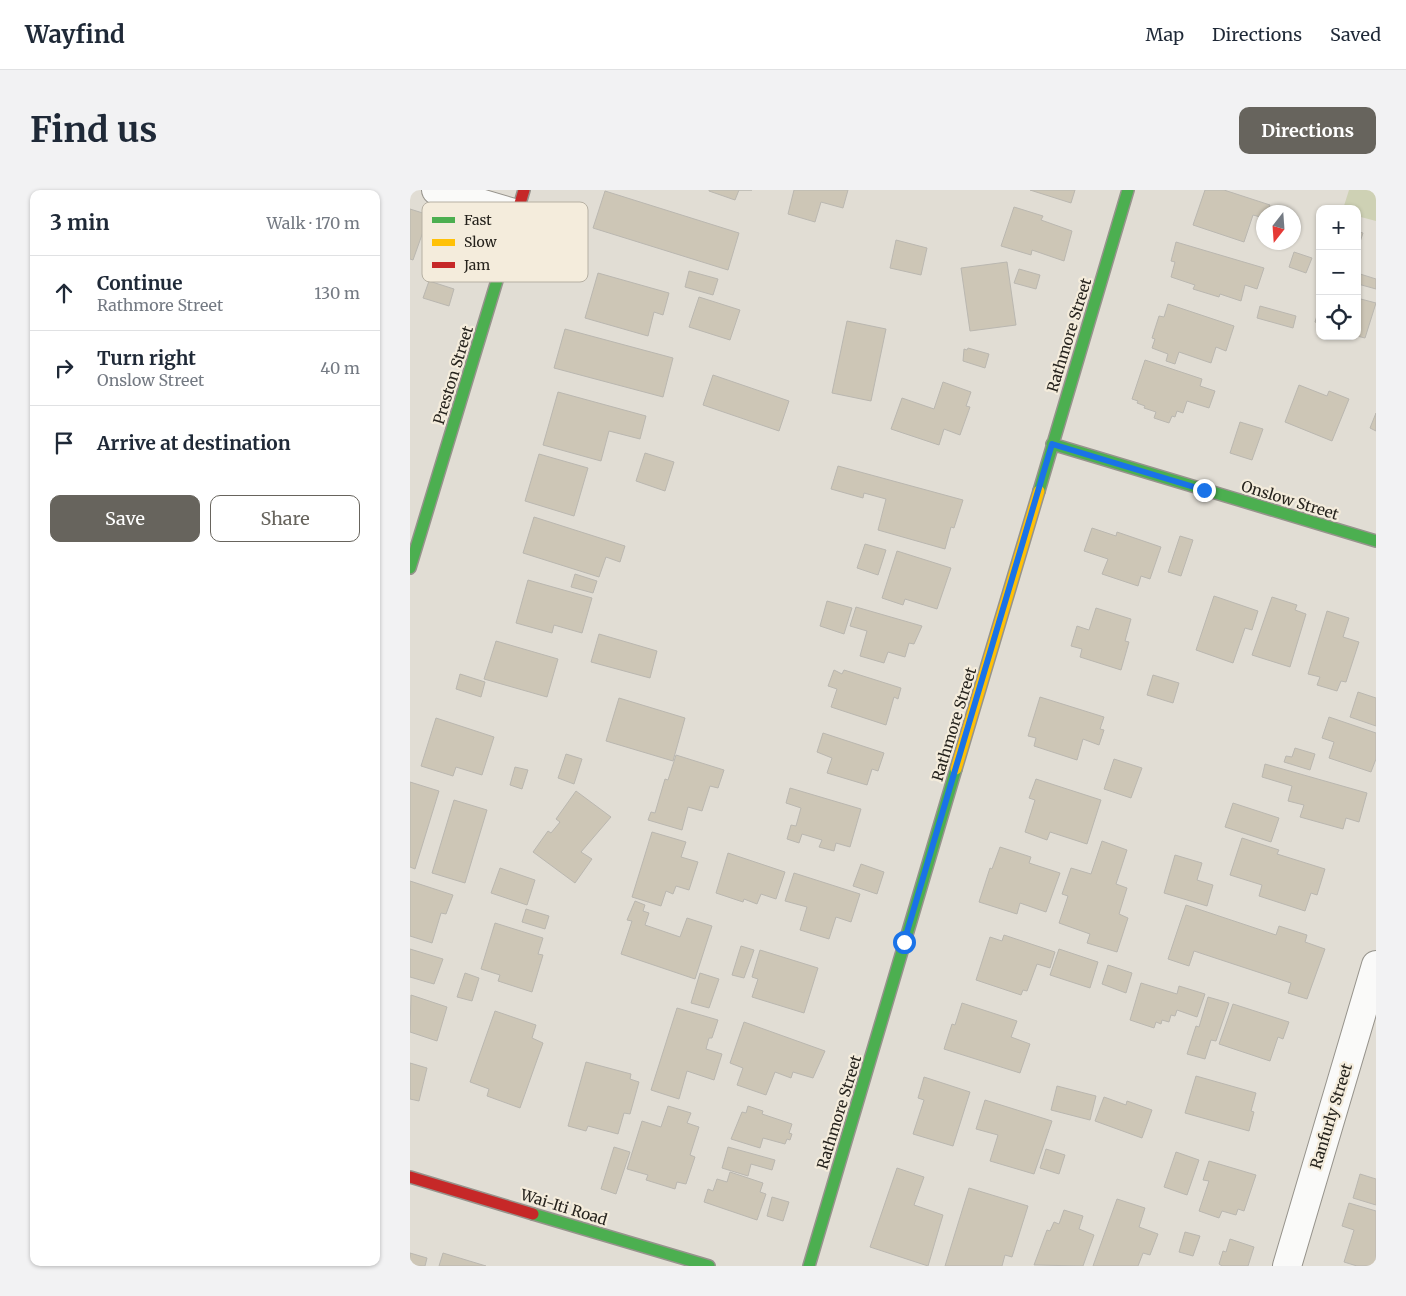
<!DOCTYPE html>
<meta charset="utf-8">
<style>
body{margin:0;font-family:Merriweather,serif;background:#f2f2f3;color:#1f2937}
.controls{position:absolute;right:15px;top:15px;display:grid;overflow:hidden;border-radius:10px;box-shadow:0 1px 4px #0004}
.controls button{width:45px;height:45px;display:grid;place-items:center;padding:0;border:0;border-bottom:1px solid #e0e1e3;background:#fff;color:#1f2937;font:25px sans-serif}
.compass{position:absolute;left:846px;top:15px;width:45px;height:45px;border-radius:50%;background:#fff;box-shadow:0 1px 4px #0004;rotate:197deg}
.stop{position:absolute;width:15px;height:15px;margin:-11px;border:4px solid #1a73e8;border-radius:50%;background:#fff}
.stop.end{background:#1a73e8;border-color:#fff;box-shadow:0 1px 5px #0008}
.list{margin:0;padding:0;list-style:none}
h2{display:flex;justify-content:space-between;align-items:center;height:65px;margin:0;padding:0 20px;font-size:21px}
h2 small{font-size:16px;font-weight:400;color:#747a83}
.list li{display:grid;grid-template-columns:32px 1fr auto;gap:15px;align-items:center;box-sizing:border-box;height:75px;padding:0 20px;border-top:1px solid #e0e1e3}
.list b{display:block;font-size:19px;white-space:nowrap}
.list p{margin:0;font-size:16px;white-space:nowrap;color:#747a83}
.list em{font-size:16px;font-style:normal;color:#747a83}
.actions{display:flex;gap:10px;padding:15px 20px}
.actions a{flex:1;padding:11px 0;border:1px solid #67645d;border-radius:10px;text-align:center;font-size:18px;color:#67645d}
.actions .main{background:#67645d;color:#fff}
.icon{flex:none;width:28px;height:28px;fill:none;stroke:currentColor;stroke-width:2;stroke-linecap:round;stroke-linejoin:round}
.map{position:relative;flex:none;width:966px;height:1076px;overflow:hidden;border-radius:10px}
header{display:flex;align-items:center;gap:30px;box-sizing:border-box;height:70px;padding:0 25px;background:#fff;border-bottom:1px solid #e0e1e3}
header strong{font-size:24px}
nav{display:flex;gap:28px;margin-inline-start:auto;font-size:18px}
.intro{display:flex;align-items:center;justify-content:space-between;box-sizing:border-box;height:120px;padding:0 30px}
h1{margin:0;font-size:35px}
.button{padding:12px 22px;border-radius:10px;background:#67645d;color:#fff;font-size:18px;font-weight:700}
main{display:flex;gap:30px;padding:0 30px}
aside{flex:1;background:#fff;border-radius:10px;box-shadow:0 1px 4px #0004}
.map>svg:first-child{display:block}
.green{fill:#ced1b4}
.building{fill:#cdc6b6;stroke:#bab7b0}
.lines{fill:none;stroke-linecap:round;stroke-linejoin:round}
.street-casing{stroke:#96938c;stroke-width:30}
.fast-casing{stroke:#96938c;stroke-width:14}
.slow-casing{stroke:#96938c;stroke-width:14}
.jam-casing{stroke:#96938c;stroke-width:14}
.street{stroke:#fafaf9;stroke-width:28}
.fast{stroke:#4caf50;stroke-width:11}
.slow{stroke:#ffc107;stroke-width:11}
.jam{stroke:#c62828;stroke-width:11}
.route{stroke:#1a73e8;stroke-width:6}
.labels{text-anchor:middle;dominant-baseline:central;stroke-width:4.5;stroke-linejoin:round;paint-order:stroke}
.street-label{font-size:15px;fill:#26231d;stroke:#f4ecdc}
.key{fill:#f4ecdc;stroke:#b6b0a3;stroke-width:1}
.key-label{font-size:14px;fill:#26231d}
</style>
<header>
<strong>Wayfind</strong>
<nav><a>Map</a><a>Directions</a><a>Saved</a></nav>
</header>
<div class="intro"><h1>Find us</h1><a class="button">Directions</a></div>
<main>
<aside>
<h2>3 min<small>Walk · 170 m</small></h2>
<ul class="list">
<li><svg class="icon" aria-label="ahead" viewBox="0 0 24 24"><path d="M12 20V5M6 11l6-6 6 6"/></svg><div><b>Continue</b><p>Rathmore Street</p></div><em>130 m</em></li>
<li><svg class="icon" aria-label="right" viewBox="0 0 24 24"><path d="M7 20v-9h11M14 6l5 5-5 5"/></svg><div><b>Turn right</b><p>Onslow Street</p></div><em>40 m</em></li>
<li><svg class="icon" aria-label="arrive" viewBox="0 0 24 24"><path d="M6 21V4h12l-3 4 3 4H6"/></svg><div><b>Arrive at destination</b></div></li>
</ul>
<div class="actions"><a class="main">Save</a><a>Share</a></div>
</aside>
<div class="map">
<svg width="966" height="1076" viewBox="0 0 966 1076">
<rect width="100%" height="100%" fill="#e1ddd4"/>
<path class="green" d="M939,0H966V31L947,26V19H933Z"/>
<path class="building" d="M299,0H342H329L325,10L299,1Z
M384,0H438L433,18L411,12L405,32L378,24Z
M620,0H665L661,13Z
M795,0H814L860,15L857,22H854V28L843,25L834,52L783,35Z
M195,1L329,43L318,80L183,38Z
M604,17L633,26L631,30L662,41L654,71L622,60L621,65L591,56Z
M0,19L19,25L3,70L0,69Z
M947,41L953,43L947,61Z
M486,50L517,58L511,85L480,78Z
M766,52L854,78L847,99L835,95L831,111L810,104L809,107L783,99L785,95L761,87L765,72L761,71Z
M884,62L902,68L896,83L879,77Z
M597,72L606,135L560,141L551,78Z
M609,79L630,85L626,99L604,93Z
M279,81L308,89L303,105L275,97Z
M188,83L259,103L253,125L244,122L238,146L175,128Z
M947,83L966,89V99L948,94L947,97Z
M19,91L44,99L39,116L13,108Z
M289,107L330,120L320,150L279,137Z
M947,108L966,113L955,148L947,146Z
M758,114L824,136L816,161L806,157L801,173L769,162L765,174L756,171L758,164L742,158L745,149L742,148L749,126L754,127Z
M850,116L886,126L883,138L847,128Z
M910,116V134L905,132Z
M437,131L476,139L461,211L422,203Z
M155,139L263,168L253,207L144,178Z
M558,158L579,164L575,178L553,171L554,159L557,160Z
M735,170L792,189L790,196L805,201L799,218L777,211L773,223L767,221L765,227L762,226L759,233L744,228L746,222L734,218L735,216L727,213L728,211L722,209Z
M303,185L379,211L369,241L293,215Z
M533,192L561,202L556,216L560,217L550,245L534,239L529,255L481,239L492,208L524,219Z
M889,195L917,206L919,201L939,209L922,251L875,232Z
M148,202L236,226L230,249L199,241L191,271L133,255Z
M966,223V241L960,238Z
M830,232L853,239L842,270L820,263Z
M235,263L264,272L255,301L226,291Z
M129,264L178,278L164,326L115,311Z
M428,276L553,310L544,338L541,337L535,359L468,340L476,309L454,303L453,308L421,299Z
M124,327L215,356L210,372L196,367L189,387L113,363Z
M682,338L706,346L707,342L751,357L740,389L731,386L728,396L692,384L698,369L674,361Z
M770,346L783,350L771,386L758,382Z
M455,354L476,360L468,385L447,378Z
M487,361L541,378L527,419L495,409L493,415L472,408Z
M165,384L187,391L183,403L161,397Z
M118,390L182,408L172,443L144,435L142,443L106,433Z
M804,406L848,421L842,440L835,438L823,473L786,460Z
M862,407L887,415L885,420L896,424L880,477L842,465Z
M417,411L442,418L434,444L410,436Z
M446,417L512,436L504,454L499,453L495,467L478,462L474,473L450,466L457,441L440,436Z
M686,418L721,429L715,451L719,452L711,480L670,467L672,459L661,456L667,436L679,440Z
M917,421L939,428L933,447L949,452L936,492L931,491L927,501L907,495L910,487L898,484Z
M189,444L247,461L240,488L181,472Z
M86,451L148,469L137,507L74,489Z
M424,480L432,484L434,480L491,498L488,509L484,507L476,535L421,517L427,499L418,496Z
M50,484L75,492L71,507L46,499Z
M743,485L769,493L763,513L737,505Z
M948,502L966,508V536L940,527Z
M630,507L694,527L690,539L694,540L689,555L673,549L667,570L624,556L626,548L618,546Z
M209,508L275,528L263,571L196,551Z
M919,527L966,543V569L961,582L919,568L924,552L912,548Z
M26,528L84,547L72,585L46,577L43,586L11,576Z
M413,543L474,563L468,581L462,579L457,595L417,583L422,568L407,562Z
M885,558L905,564L900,580L874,572L876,566L882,567Z
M156,564L172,569L164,594L148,588Z
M266,565L314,580L308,598L300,596L292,621L278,617L272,640L238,630L241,622L245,623L255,589L258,590Z
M704,569L732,578L721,608L694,599Z
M855,574L957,603L949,632L936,628L933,639L890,627L894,615L878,611L882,596L852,587Z
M105,577L118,580L112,599L100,595Z
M626,589L691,610L677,654L640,642L637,650L615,642L625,610L619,608Z
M0,592L29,601L5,679L0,677Z
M380,598L451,619L440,657L426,653L424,661L409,657L412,650L392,644L389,653L377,649L381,635L386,636L391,618L376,613Z
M166,601L201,627L171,662L182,669L165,693L123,662L138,641L141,643L150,632L146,629Z
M44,610L77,620L55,693L22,683Z
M823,613L869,628L861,652L815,637Z
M242,642L276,652L271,667L288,672L279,700L266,696L263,704L256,701L251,716L222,707Z
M832,648L869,660L867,664L915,679L907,705L901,703L895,721L849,706L852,695L820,685Z
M692,651L717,660L706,694L717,698L709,724L718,728L707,762L677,753L680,744L649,733L658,706L652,704L661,678L681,684Z
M590,657L621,667L619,673L650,683L636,722L610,713L607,724L569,712L580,678L582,679Z
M318,663L375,682L366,709L351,704L347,714L334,709L333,712L306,703Z
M765,665L792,673L787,690L803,695L797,716L754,703Z
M451,674L474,682L467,704L443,696Z
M90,678L125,690L117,715L81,703Z
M384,683L450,704L441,732L426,727L419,749L390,740L397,717L375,711Z
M0,691L43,705L36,724L31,723L22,753L0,746Z
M225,711L235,715L233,721L239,723L235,735L270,747L277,728L302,736L285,789L211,764L222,731L217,730Z
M776,715L866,745L869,736L897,745L895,752L915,759L897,809L878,803L881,793L784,761L779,776L758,769Z
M116,719L139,726L135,739L112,732Z
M85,733L133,748L128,764L133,765L122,802L88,791L90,785L71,779Z
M594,745L645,762L640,778L627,774L617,801L613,800L611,805L566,790L580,747L592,751Z
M331,756L344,760L334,788L322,785Z
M0,759L33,769L24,794L0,787Z
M649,759L688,772L680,798L640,785Z
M350,760L408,778L394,823L342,807L348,789L342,787Z
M698,775L722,783L716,803L692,794Z
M55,783L69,788L62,811L47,807Z
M290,783L309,789L299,818L281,813Z
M731,793L767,804L769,796L795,804L787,827L767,820L765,826L761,825L759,832L752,830L751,834L746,832L744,838L720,830Z
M1,805L37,817L27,851L0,842Z
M798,807L819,813L806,851L801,850L795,869L777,864L786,836L789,837Z
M552,813L607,831L601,847L620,854L610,883L534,859L542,834L545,835Z
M823,814L879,832L873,849L868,847L860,871L809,854Z
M267,818L308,830L302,848H299L296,859L312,864L304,890L277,881L269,909L241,900Z
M85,821L126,835L122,848L133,853L110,918L77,906L79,899L60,892Z
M334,832L415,861L403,888L383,882L381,888L365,882L356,905L327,895L333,878L320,873Z
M176,872L221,884L220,889L229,892L220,924L214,923L208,944L178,936L176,941L158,936Z
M0,873L17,878L9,911L0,909Z
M786,886L846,903L841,921L844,922L839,941L775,923Z
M514,887L560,902L543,956L503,944L514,910L508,908Z
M647,896L686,906L680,930L641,920Z
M694,907L716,915L717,911L742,920L732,948L685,931Z
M575,910L642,931L624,984L580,971L588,945L566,939Z
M258,916L281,923L277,933L289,937L280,965L285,967L276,994L267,992L265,999L236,990L238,985L217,979L232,931L251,937Z
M338,916L353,921L352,924L382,934L379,943L382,944L380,950L377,949L375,954L353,948L350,958L321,949L332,922L336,923Z
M204,957L220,962L206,1004L191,999Z
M318,957L365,970L362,980L341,974L338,986L312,978Z
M636,959L655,965L649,984L630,978Z
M766,962L789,970L777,1005L754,997Z
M799,971L846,985L834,1021L828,1019L826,1025L812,1021L809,1028L789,1021L799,991L793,990Z
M487,978L514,987L504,1015L533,1025L518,1076L460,1057Z
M320,982L353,993L350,1002L356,1004L347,1030L294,1012L298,999L303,1001L307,989L317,992Z
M950,984L966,989V1015L943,1008Z
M559,998L618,1016L602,1067L595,1065L592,1076H535Z
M362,1007L379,1012L373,1031L357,1026Z
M707,1009L735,1018L729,1037L748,1044L740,1065L733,1063L728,1076H683Z
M939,1013L966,1021V1076H947L934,1072L944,1040L932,1036Z
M654,1020L673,1026L669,1039L684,1045L673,1076L624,1075L637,1040L640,1041L644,1032L649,1034Z
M775,1042L790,1046L783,1066L769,1062Z
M820,1049L844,1057L838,1076H812L809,1074L813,1061L816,1062Z
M0,1063L17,1068L15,1076H0Z
M33,1063L76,1076H29Z"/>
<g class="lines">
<g class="street-casing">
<path id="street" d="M26,0L107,24
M877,1076L966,775"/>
</g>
<g class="fast-casing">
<path id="fast" d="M642,254L966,351
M629,301L718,0
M0,378L92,74
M123,1024L299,1076
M399,1076L546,579"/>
</g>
<g class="slow-casing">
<path id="slow" d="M546,579L629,301"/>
</g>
<g class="jam-casing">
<path id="jam" d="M92,74L114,0
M0,987L123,1024"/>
</g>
<use href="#street" class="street"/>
<use href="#fast" class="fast"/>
<use href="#slow" class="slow"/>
<use href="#jam" class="jam"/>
</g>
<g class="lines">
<path class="route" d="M494,752L642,254L794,300"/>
</g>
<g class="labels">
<g class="street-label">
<text transform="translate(659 145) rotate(-73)">Rathmore Street</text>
<text transform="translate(43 185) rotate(-73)">Preston Street</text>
<text transform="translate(880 310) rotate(17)">Onslow Street</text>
<text transform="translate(544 534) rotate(-73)">Rathmore Street</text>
<text transform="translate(429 922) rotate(-73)">Rathmore Street</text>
<text transform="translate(921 926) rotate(-73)">Ranfurly Street</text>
<text transform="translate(154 1017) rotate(17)">Wai-Iti Road</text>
</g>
</g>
<rect x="12" y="12" width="166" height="80" rx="8" class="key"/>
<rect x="22" y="27" width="23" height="6" fill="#4caf50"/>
<rect x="22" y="49" width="23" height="7" fill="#ffc107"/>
<rect x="22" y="72" width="23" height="6" fill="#c62828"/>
<g class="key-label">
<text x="54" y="35">Fast</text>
<text x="54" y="57">Slow</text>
<text x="54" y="80">Jam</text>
</g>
</svg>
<div class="controls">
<button>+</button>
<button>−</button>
<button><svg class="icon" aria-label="locate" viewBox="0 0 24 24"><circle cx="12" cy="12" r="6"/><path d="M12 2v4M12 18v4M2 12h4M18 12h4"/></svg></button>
</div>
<svg class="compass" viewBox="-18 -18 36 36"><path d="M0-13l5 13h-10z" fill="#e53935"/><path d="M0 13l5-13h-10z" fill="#747a83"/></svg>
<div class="stop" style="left:494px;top:752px"></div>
<div class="stop end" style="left:794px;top:300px"></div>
</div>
</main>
